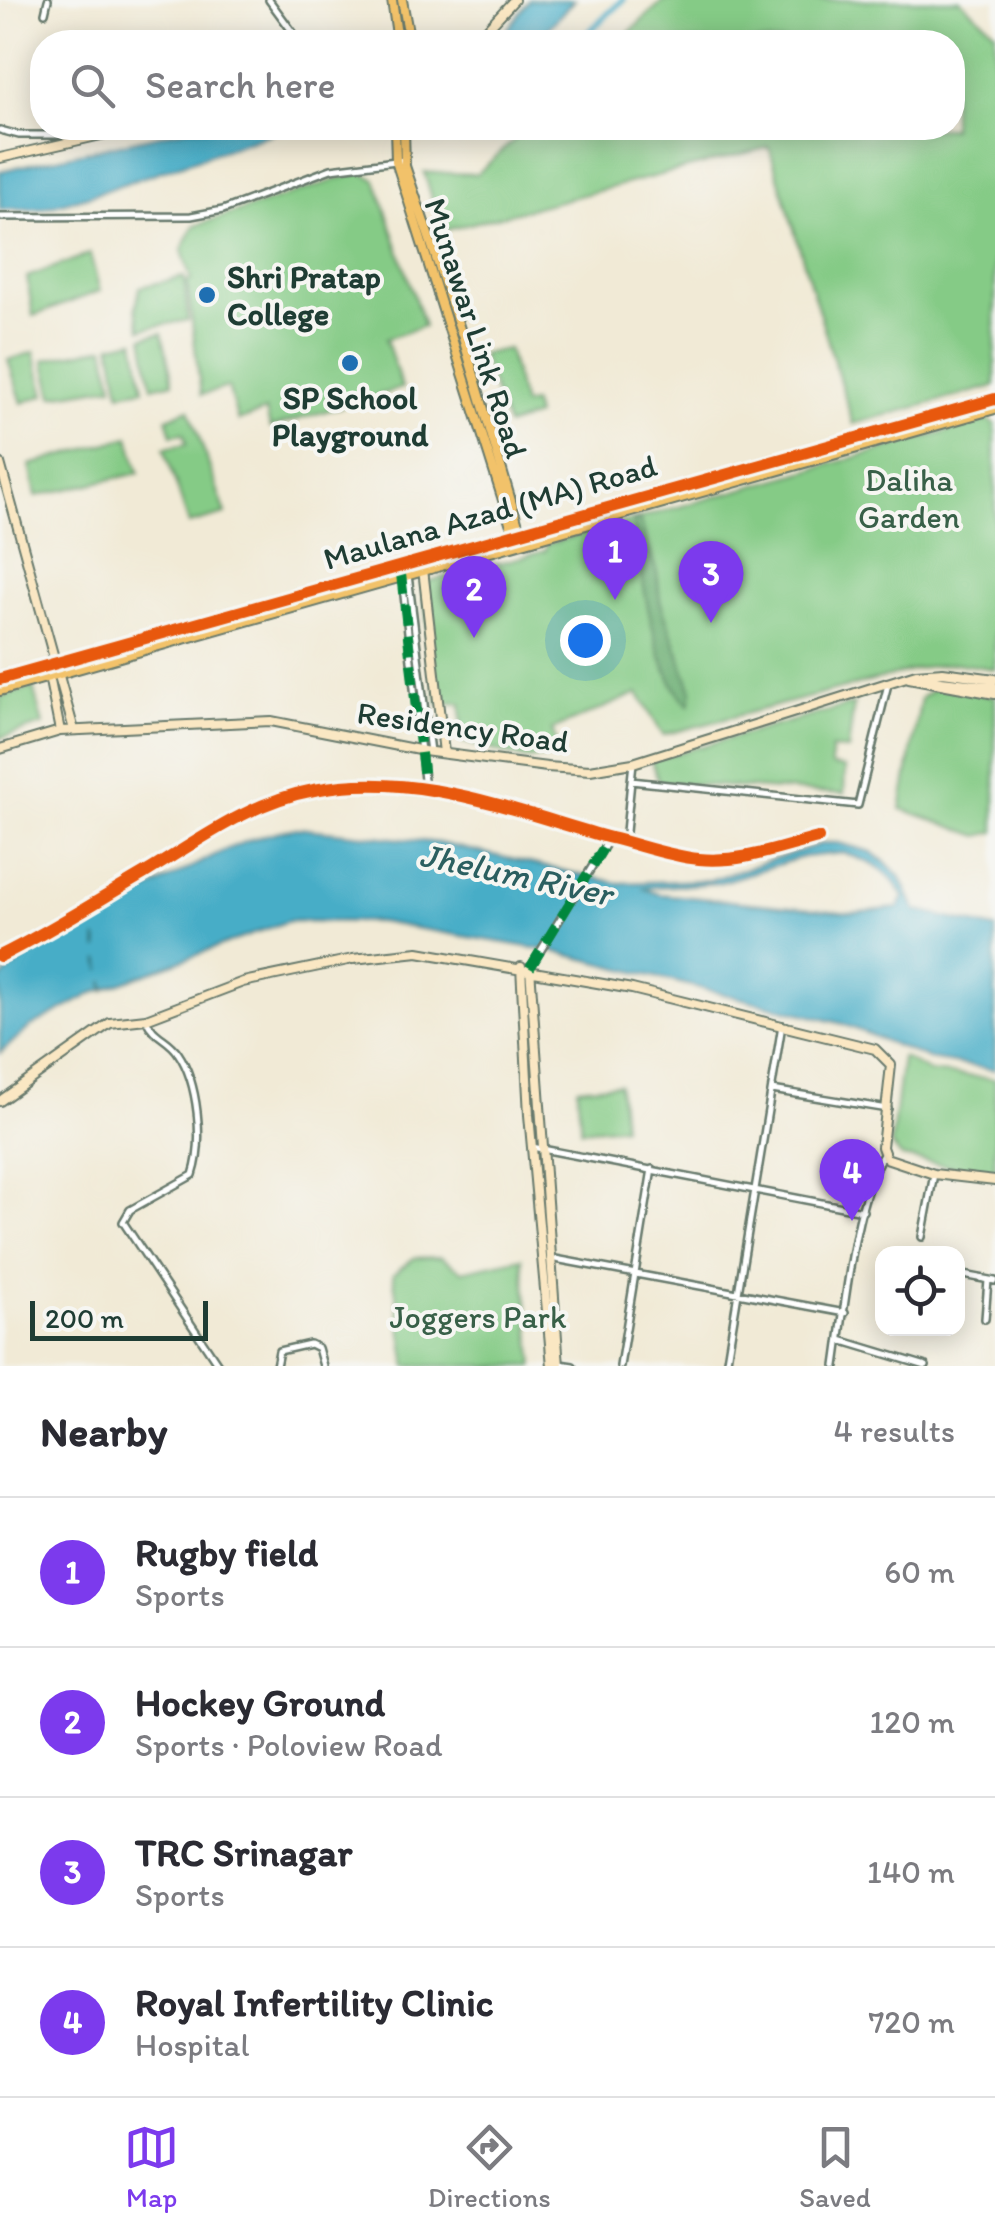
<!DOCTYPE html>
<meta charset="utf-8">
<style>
body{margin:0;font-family:Itim,sans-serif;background:#f7f7f7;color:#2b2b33}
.controls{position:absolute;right:30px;bottom:30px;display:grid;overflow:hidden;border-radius:20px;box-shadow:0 5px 25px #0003}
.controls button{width:90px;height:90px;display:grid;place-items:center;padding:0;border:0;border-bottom:2px solid #e1e1e2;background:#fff;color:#2b2b33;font:50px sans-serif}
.scale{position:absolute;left:30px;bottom:25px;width:178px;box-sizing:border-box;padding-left:10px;border:5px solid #1f3d34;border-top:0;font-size:28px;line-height:35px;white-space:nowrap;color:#1f3d34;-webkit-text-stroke:8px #f6f6f2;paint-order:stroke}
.you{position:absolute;left:585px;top:640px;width:35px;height:35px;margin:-25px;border:8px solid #fff;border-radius:50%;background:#1a73e8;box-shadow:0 0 0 15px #1a73e833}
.badge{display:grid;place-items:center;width:65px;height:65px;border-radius:50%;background:#7c3aed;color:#fff;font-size:32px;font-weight:700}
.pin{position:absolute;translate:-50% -82px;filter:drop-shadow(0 2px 5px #0008)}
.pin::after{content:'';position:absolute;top:52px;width:35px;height:30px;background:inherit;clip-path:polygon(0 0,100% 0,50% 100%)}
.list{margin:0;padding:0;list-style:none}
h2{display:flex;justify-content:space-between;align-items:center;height:130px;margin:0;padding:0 40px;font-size:42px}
h2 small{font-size:32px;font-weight:400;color:#7c7c81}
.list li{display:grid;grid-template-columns:65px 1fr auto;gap:30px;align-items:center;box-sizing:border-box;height:150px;padding:0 40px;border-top:2px solid #e1e1e2}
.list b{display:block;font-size:38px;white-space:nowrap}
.list p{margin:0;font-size:32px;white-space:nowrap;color:#7c7c81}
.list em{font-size:32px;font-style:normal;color:#7c7c81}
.icon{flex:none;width:55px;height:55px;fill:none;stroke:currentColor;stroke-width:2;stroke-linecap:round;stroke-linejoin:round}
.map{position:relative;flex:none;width:995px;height:1366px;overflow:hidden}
.search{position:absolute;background:#fff;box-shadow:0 5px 25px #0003;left:30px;right:30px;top:30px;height:110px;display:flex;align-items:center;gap:25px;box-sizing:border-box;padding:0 35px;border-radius:40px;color:#7c7c81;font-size:38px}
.sheet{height:730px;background:#fff}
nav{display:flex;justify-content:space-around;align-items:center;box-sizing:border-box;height:140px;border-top:2px solid #e1e1e2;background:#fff;font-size:28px;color:#7c7c81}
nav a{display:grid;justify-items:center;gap:5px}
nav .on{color:#7c3aed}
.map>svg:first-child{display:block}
.green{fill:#85cb86;stroke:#52845d;stroke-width:2.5}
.forest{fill:#6caf73;stroke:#467654;stroke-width:2.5}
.water{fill:#47adc7;stroke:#33757e;stroke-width:2.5;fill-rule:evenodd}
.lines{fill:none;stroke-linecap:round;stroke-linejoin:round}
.canal{stroke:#47adc7;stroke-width:6}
.ferry{stroke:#2b5f60;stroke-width:2.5;stroke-dasharray:12 10;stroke-linecap:butt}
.street-casing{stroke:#687a6d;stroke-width:10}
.secondary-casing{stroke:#687a6d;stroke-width:12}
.primary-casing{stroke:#687a6d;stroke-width:12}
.street{stroke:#fff;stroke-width:5}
.secondary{stroke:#fae7c3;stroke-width:8}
.primary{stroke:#f2c26a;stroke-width:8}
.quiet{stroke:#00873e;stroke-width:10;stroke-dasharray:20 10;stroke-linecap:butt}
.cycleway-casing{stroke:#f6f6f2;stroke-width:19}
.cycleway{stroke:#e8590c;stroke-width:12}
.poi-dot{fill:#1f6fb2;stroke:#f6f6f2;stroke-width:4}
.labels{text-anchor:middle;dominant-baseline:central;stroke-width:8;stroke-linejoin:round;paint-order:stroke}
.poi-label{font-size:32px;font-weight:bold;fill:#1f3d34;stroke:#f6f6f2;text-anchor:start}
.street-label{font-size:32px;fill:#1f3d34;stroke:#f6f6f2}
.park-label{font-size:32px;fill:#386048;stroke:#f6f6f2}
.water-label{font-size:35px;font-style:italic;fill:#2b5f60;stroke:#f6f6f2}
</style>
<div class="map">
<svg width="995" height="1366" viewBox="0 0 995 1366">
<rect width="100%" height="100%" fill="#f6f6f2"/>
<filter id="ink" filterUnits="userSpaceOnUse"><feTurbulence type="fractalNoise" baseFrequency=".01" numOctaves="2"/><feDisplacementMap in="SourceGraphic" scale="20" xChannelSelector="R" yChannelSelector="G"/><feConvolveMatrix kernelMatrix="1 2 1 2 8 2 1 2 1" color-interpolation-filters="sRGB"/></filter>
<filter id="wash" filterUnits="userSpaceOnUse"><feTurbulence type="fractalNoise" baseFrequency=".0048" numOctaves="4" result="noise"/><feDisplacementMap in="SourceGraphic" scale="40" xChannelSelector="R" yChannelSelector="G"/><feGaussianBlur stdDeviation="2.25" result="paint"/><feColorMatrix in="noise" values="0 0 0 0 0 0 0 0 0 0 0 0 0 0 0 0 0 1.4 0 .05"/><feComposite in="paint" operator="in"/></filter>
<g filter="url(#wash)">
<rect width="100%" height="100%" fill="#f1ead6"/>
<path class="green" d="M664,0H960L995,31V386L853,424L769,147L442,231L424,172L477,174L527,128H952V42H619Z
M360,172L376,180L424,326L386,339L402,388L270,428L266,411L238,421L228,387L201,395L187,281L191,280L182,250L194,226Z
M90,254L100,291L33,316L27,277Z
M184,277L188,320L141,329L136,308L140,287Z
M162,333L173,382L152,387L143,337Z
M135,340L144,389L120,393L111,345Z
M105,347L113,386L53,396L44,360Z
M508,349L523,405L532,403L536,416L507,426L481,354Z
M34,352L45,395L22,403L8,360Z
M189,409L226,514L189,524L164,448L187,444L184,433L172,435L167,418Z
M988,420L995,424V669L955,663L926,667L663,735L638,693L552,730L561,756L524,759L462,741L461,703L438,704L422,583L545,551L547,544Z
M129,437L139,473L36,496L30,465Z
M33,687L43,725L0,738V697Z
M936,687L995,696V832L979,836L901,809L921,698Z
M854,704L848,750L831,749V766L845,768L844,794L659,782L651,760Z
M902,1057L930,1072L995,1079V1175L902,1157L891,1145Z
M619,1084L623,1126L581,1130L577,1088Z
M441,1257L462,1271L522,1258L534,1366H407L393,1274L414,1258Z"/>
<path class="forest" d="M633,520L640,521L657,573L660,601L692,691L689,705C653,674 641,568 633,520Z"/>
<path class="water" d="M529,0H574L536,42H498Z
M189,128H288L91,195L40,209L0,210V171Z
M297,828L439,843L618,883L710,880L824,843H838L872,852L885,862L900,876L916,910L995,929V1070L929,1059L843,1024L552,951L379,922L288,921L94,993L29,1028L0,1053V980C46,936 101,914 156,886C204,861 243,836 297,828ZM843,853C872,862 889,870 904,897L898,908L851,913L659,894L642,888L718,883L803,857Z"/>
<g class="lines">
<path class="canal" d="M578,42L623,0"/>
<path class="ferry" d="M93,916L105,992"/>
</g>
</g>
<g filter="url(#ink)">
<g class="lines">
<g class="street-casing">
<path id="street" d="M269,0L300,42
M45,13L48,0
M0,130L19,135H90
M0,217L191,216L223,210L331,169L404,160
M408,575L430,752
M402,577L424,780
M633,763L631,781L858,805L888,684
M625,842L631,781
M0,956C49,932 97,901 145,873C200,840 249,802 314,790C418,770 513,811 611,838C640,845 669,856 699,859C742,863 778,848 818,838
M530,968L609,839
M146,1019C153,1037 168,1038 178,1053C198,1082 204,1142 193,1175L130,1210L123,1222L219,1366
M772,1090L888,1109
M532,1147L863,1211
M922,1237L934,1174
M550,1258L845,1313
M958,1274L995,1281
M985,1319L988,1280
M840,1340L926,1366
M560,1364L573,1366
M276,1366L279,1351L310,1344L318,1348L323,1366
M620,1366L652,1169
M726,1366L782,1025
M836,1366C844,1312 855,1196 884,1153"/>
</g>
<g class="secondary-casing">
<path id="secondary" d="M475,42L514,0
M0,158L132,128
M0,463L74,730
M423,569L444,753
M51,662L49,676L60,731
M909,678L995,694
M914,678L995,687
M0,749L60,731L271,721L424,751L547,767L590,770L633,763L916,674L943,672L995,679
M521,967L529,1115L552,1366
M530,968L559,1366
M0,1101L110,1023L146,1019L243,982L353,959L418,952L632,989L875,1049L891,1065L882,1147L886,1158L934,1174L995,1181"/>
</g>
<g class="primary-casing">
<path id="primary" d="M392,0L398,42
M402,0L410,42
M395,128L396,161L514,535
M404,128L405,166L463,338L521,535
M0,679L995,399
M0,691L995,409"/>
</g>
<use href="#street" class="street"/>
<use href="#secondary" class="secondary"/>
<use href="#primary" class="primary"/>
<path class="quiet" d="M401,574L424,780
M530,968L610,837"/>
<g class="cycleway-casing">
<path id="cycleway" d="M0,679L995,399
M0,956C49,932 97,901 145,873C200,840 249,802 314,790C418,770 513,811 611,838C640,845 669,856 699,859C742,863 778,848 818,838"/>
</g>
<use href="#cycleway" class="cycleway"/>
</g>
</g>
<g class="poi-dot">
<circle cx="207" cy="295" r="10"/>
<circle cx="350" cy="363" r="10"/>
</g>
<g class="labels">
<g class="poi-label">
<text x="227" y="277">Shri Pratap<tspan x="227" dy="37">College</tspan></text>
<text x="350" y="398" text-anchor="middle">SP School<tspan x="350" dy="37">Playground</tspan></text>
</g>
<g class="street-label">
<text transform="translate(476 328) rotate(72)">Munawar Link Road</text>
<text transform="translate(490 512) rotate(-16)">Maulana Azad (MA) Road</text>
<text transform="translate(463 727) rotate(8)">Residency Road</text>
</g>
<g class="park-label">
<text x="909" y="480">Daliha<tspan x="909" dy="37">Garden</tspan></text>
<text x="478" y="1317">Joggers Park</text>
</g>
<g class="water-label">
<text transform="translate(516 874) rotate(12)">Jhelum River</text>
</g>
</g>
</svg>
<div class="controls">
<button><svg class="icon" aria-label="locate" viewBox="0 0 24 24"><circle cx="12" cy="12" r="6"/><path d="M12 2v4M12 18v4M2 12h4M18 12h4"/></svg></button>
</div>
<div class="scale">200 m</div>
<div class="you"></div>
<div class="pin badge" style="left:615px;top:600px">1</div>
<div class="pin badge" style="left:474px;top:638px">2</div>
<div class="pin badge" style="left:711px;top:623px">3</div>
<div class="pin badge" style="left:852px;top:1221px">4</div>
<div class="search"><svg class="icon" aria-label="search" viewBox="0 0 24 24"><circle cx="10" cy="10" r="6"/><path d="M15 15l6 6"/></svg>Search here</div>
</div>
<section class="sheet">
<h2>Nearby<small>4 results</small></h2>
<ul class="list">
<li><span class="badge">1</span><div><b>Rugby field</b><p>Sports</p></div><em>60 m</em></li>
<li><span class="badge">2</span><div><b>Hockey Ground</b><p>Sports · Poloview Road</p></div><em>120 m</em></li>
<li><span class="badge">3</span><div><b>TRC Srinagar</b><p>Sports</p></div><em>140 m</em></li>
<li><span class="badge">4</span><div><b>Royal Infertility Clinic</b><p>Hospital</p></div><em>720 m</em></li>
</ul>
</section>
<nav>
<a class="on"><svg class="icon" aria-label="map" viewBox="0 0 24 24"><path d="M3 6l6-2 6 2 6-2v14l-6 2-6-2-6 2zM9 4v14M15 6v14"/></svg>Map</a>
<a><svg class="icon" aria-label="directions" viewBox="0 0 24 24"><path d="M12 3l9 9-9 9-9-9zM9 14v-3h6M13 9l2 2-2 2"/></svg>Directions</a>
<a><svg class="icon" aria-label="saved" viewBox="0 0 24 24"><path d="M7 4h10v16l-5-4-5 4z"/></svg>Saved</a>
</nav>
